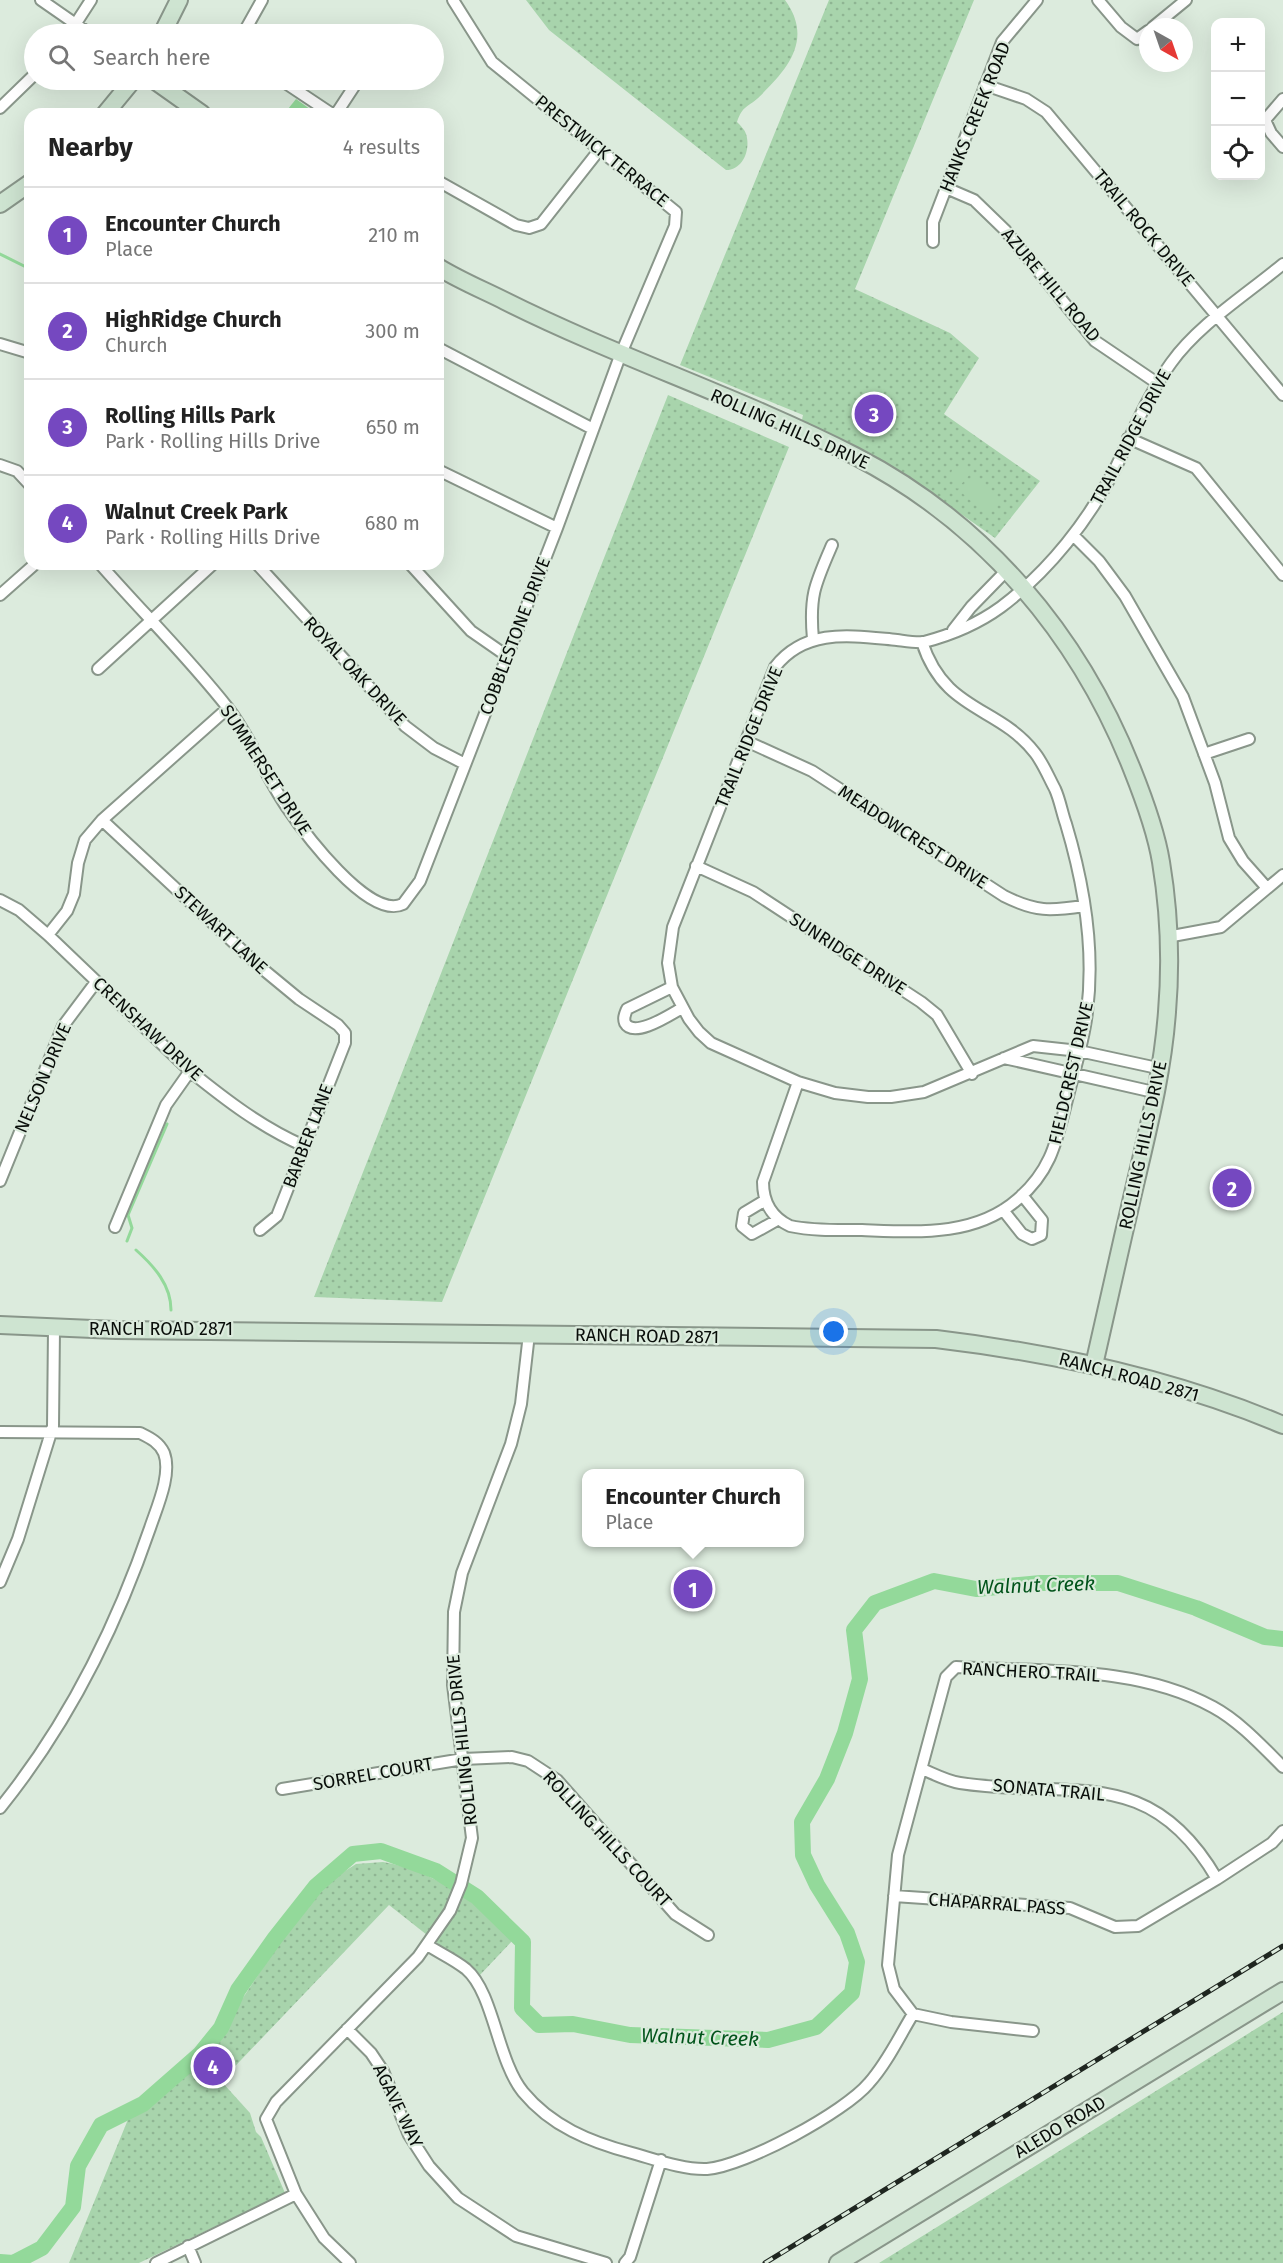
<!DOCTYPE html>
<meta charset="utf-8">
<style>
body{margin:0;font-family:"Fira Sans",sans-serif;background:#f2f2f2;color:#222}
.controls{position:absolute;right:18px;top:18px;display:grid;overflow:hidden;border-radius:12px;box-shadow:0 6px 24px #0002}
.controls button{width:54px;height:54px;display:grid;place-items:center;padding:0;border:0;border-bottom:2px solid #e0e0e0;background:#fff;color:#222;font:30px sans-serif}
.compass{position:absolute;left:1139px;top:18px;width:54px;height:54px;border-radius:50%;background:#fff;box-shadow:0 6px 24px #0002;rotate:140deg}
.you{position:absolute;left:834px;top:1332px;width:21px;height:21px;margin:-15px;border:4px solid #fff;border-radius:50%;background:#1a73e8;box-shadow:0 0 0 9px #1a73e833}
.badge{display:grid;place-items:center;width:39px;height:39px;border-radius:50%;background:#7548c0;color:#fff;font-size:20px;font-weight:700}
.pin{position:absolute;translate:-50% -50%;border:3px solid #fff;box-shadow:0 2px 6px #0006}
.popup{position:absolute;left:582px;top:1469px;width:222px;height:78px;box-sizing:border-box;display:grid;place-content:center;border-radius:12px;background:#fff;filter:drop-shadow(0 2px 4px #0005);font-size:20px;white-space:nowrap;color:#767676}
.popup b{font-size:22px;color:#222}
.popup::after{content:'';position:absolute;left:50%;top:100%;margin-left:-12px;border:12px solid transparent;border-top-color:#fff}
.list{margin:0;padding:0;list-style:none}
h2{display:flex;justify-content:space-between;align-items:center;height:78px;margin:0;padding:0 24px;font-size:26px}
h2 small{font-size:20px;font-weight:400;color:#767676}
.list li{display:grid;grid-template-columns:39px 1fr auto;gap:18px;align-items:center;box-sizing:border-box;height:96px;padding:0 24px;border-top:2px solid #e0e0e0}
.list b{display:block;font-size:22px;white-space:nowrap}
.list p{margin:0;font-size:20px;white-space:nowrap;color:#767676}
.list em{font-size:20px;font-style:normal;color:#767676}
.icon{flex:none;width:33px;height:33px;fill:none;stroke:currentColor;stroke-width:2;stroke-linecap:round;stroke-linejoin:round}
.map{position:relative;flex:none;width:1283px;height:2263px;overflow:hidden}
.search{position:absolute;background:#fff;box-shadow:0 6px 24px #0002;left:24px;top:24px;width:420px;height:66px;display:flex;align-items:center;gap:15px;box-sizing:border-box;padding:0 21px;border-radius:33px;color:#767676;font-size:22px}
.panel{position:absolute;background:#fff;box-shadow:0 6px 24px #0002;left:24px;top:108px;width:420px;height:462px;border-radius:18px}
.map>svg:first-child{display:block}
.grass{fill:url(#grass-dots)}
.pitch{fill:#a8d4ac}
.water{fill:url(#water-waves)}
.lines{fill:none;stroke-linecap:round;stroke-linejoin:round}
.stream{stroke:#93d99a;stroke-width:3}
.river{stroke:#93d99a;stroke-width:16}
.street-casing{stroke:#89968a;stroke-width:14}
.secondary-casing{stroke:#89968a;stroke-width:20}
.street{stroke:#fff;stroke-width:10}
.secondary{stroke:#cee4d1;stroke-width:16}
.rail-casing{stroke:#1f2620;stroke-width:5}
.rail{stroke:#dcebdd;stroke-width:3;stroke-dasharray:9;stroke-linecap:butt}
.labels{text-anchor:middle;dominant-baseline:central;stroke-width:4.5;stroke-linejoin:round;paint-order:stroke}
.street-label{font-size:18px;fill:#090e0a;stroke:#dcebdd}
.water-label{font-size:20px;font-style:italic;fill:#02541b;stroke:#dcebdd}
</style>
<div class="map">
<svg width="1283" height="2263" viewBox="0 0 1283 2263">
<defs>
<pattern id="grass-dots" width="8" height="8" patternUnits="userSpaceOnUse" patternTransform="scale(1.5)"><rect width="8" height="8" fill="#a8d4ac"/><path d="M2 2h.1M6 6h.1" fill="none" stroke="#8fb593" stroke-width="1.8" stroke-linecap="round"/></pattern>
<pattern id="water-waves" width="16" height="10" patternUnits="userSpaceOnUse" patternTransform="scale(1.5)"><rect width="16" height="10" fill="#93d99a"/><path d="M0 5q4-4 8 0t8 0" fill="none" stroke="#7db983"/></pattern>
</defs>
<rect width="100%" height="100%" fill="#dcebdd"/>
<path class="grass" d="M526,0H785C814,40 787,70 758,98C747,108 743,105 737,122C740,125 745,130 746,134C751,149 743,170 726,170L549,30Z
M829,0H974L855,289L950,333L979,358L944,414L1040,481L995,538L914,481L802,420L803,415L680,365Z
M668,395L789,447L442,1302L314,1297Z
M383,1862C435,1871 476,1902 514,1939L479,1976L389,1905L221,2081L250,2113L256,2132L261,2137L285,2193L139,2263H69L129,2117L207,2052L282,1939L309,1902L331,1880L356,1864Z
M1283,2012V2263H879Z"/>
<path class="pitch" d="M959,467H966L972,472L957,489L950,477L952,470Z
M976,478L1001,500L988,516L962,493Z"/>
<path class="water" d="M296,99L314,112L313,114H284Z"/>
<g class="lines">
<path class="stream" d="M0,254L30,269
M127,1241L132,1228L128,1215L167,1124
M136,1250C154,1266 171,1285 171,1310"/>
<path class="river" d="M0,2262L13,2263L42,2248L73,2207L78,2166L101,2125L143,2104L200,2054L221,2028L238,1990L275,1938L316,1886L353,1854L381,1851L436,1871L477,1897L523,1942L522,2008L539,2025L573,2024L630,2035L768,2040L816,2027L852,1993L857,1962L847,1933L817,1885L803,1855L802,1822L827,1779L845,1733L860,1679L854,1630L875,1603L934,1581L976,1589L1041,1583H1118L1196,1608L1265,1637L1283,1639"/>
<g class="street-casing">
<path id="street" d="M41,0L90,34
M1098,0L1121,27L1137,39L1148,31
M1153,27L1186,0
M69,34L91,0
M243,34L262,0
M281,80L332,114
M985,85L1026,99L1046,112L1283,395
M1283,99L1265,120L1271,133L1283,147
M0,108L34,75
M336,114L357,82
M438,181L516,225L529,228L541,224L600,149
M946,188L974,200L1005,230L1095,341L1157,383
M933,242V222L1002,42L1037,0
M0,344L30,353
M438,348L593,429
M1128,438L1196,468L1283,575
M0,465L17,471L30,485
M438,470L557,528
M1073,535L1099,561L1125,596L1183,697L1215,783L1229,838L1243,861L1267,888
M100,564C142,612 188,657 228,708C251,738 265,775 286,806C303,831 369,921 403,904L420,881L557,528L620,356L675,226L676,212L492,62L453,0
M257,564L405,726L434,748L465,764
M410,564L471,631L507,656
M0,595L35,564
M953,630L971,607L1008,569
M813,639C809,596 815,584 832,545
M98,669L213,564
M746,741L812,771L1004,896C1036,912 1050,911 1084,906
M1204,754L1249,739
M102,820L259,966L299,999L338,1025L345,1033V1043L277,1216L260,1230
M696,866L753,892L921,1002L937,1015L972,1074
M0,900L19,910L48,935L190,1071C226,1100 261,1127 304,1146
M48,935L67,911L74,894L78,863L85,840L102,820L228,708
M1167,937L1221,927L1283,875
M672,987L627,1009C625,1014 623,1018 625,1023C634,1039 671,1014 682,1008
M1004,1058L1158,1093
M1162,1069L1079,1051L1033,1046L924,1092L891,1097H868L835,1093L798,1082L711,1043L699,1032L689,1019L672,987L668,963L673,927L775,667C806,627 853,636 897,640C905,641 916,643 924,642C951,635 979,623 1001,607C1049,571 1089,520 1116,467C1133,432 1147,396 1171,363C1199,324 1246,295 1283,264
M798,1082L763,1182C763,1202 771,1217 790,1226C813,1231 839,1230 862,1230C916,1232 975,1237 1018,1199C1053,1169 1057,1138 1068,1096C1075,1068 1084,1040 1087,1012C1095,949 1084,884 1066,824C1062,813 1060,800 1055,789C1049,778 1043,763 1035,753C998,705 945,713 922,642
M0,1181L63,1026L96,982
M764,1201L744,1213L742,1226L752,1234L779,1219
M1003,1210L1022,1234L1032,1239L1041,1235L1042,1220L1022,1195
M115,1227L166,1105L190,1071
M0,1432L140,1433C150,1438 159,1442 164,1453C172,1474 157,1507 150,1528C115,1630 68,1724 0,1808
M0,1582L18,1539L53,1426L54,1329
M922,1769C934,1774 947,1781 960,1783C1070,1800 1149,1762 1217,1879
M282,1789L463,1759L512,1757L528,1761L557,1780L675,1914L708,1935
M894,1896L1070,1908L1115,1927L1138,1926L1217,1879L1272,1843L1283,1831
M427,1945C440,1953 455,1960 466,1969C494,1993 497,2060 523,2092C551,2126 590,2142 632,2153C654,2159 683,2170 707,2169C745,2166 845,2112 869,2083C887,2063 899,2037 913,2014
M347,2029L371,2053L383,2071L409,2135L429,2166L458,2198L516,2236L606,2263
M1033,2031L951,2022L913,2014L894,1989L888,1965L898,1855L946,1677L956,1667C1041,1672 1137,1665 1213,1707C1239,1721 1262,1746 1283,1767
M188,2246L195,2263
M156,2263L296,2194
M350,2263L324,2238L296,2194L266,2119L276,2102L418,1957L450,1911L461,1884L472,1838L453,1685L454,1612L462,1573L511,1444L521,1404L529,1334
M625,2263L630,2257L661,2160"/>
</g>
<g class="secondary-casing">
<path id="secondary" d="M162,34L179,0
M154,80L202,114
M105,114L133,80
M0,204L30,183
M438,267C459,280 483,290 505,301C619,358 742,398 855,456C985,523 1079,635 1132,769C1144,799 1156,831 1161,862C1169,910 1171,964 1167,1012C1162,1081 1144,1144 1129,1211C1117,1262 1106,1313 1094,1365
M0,1325L116,1330L936,1339C1053,1353 1174,1379 1283,1425
M838,2263L1283,1991"/>
</g>
<use href="#street" class="street"/>
<use href="#secondary" class="secondary"/>
<g class="rail-casing">
<path id="rail" d="M765,2263L1283,1946"/>
</g>
<use href="#rail" class="rail"/>
</g>
<g class="labels">
<g class="street-label">
<text transform="translate(975 117) rotate(-68)">HANKS CREEK ROAD</text>
<text transform="translate(602 151) rotate(39)">PRESTWICK TERRACE</text>
<text transform="translate(1144 228) rotate(50)">TRAIL ROCK DRIVE</text>
<text transform="translate(1051 285) rotate(50)">AZURE HILL ROAD</text>
<text transform="translate(790 429) rotate(24)">ROLLING HILLS DRIVE</text>
<text transform="translate(1131 437) rotate(-62)">TRAIL RIDGE DRIVE</text>
<text transform="translate(515 636) rotate(-69)">COBBLESTONE DRIVE</text>
<text transform="translate(355 671) rotate(47)">ROYAL OAK DRIVE</text>
<text transform="translate(749 737) rotate(-68)">TRAIL RIDGE DRIVE</text>
<text transform="translate(266 770) rotate(57)">SUMMERSET DRIVE</text>
<text transform="translate(913 837) rotate(33)">MEADOWCREST DRIVE</text>
<text transform="translate(221 930) rotate(43)">STEWART LANE</text>
<text transform="translate(848 954) rotate(33)">SUNRIDGE DRIVE</text>
<text transform="translate(148 1029) rotate(43)">CRENSHAW DRIVE</text>
<text transform="translate(1071 1073) rotate(-77)">FIELDCREST DRIVE</text>
<text transform="translate(43 1078) rotate(-67)">NELSON DRIVE</text>
<text transform="translate(308 1136) rotate(-69)">BARBER LANE</text>
<text transform="translate(1143 1145) rotate(-78)">ROLLING HILLS DRIVE</text>
<text x="161" y="1329">RANCH ROAD 2871</text>
<text transform="translate(647 1336) rotate(1)">RANCH ROAD 2871</text>
<text transform="translate(1129 1377) rotate(15)">RANCH ROAD 2871</text>
<text transform="translate(1031 1672) rotate(3)">RANCHERO TRAIL</text>
<text transform="translate(462 1740) rotate(-96)">ROLLING HILLS DRIVE</text>
<text transform="translate(373 1774) rotate(-10)">SORREL COURT</text>
<text transform="translate(1049 1790) rotate(5)">SONATA TRAIL</text>
<text transform="translate(607 1839) rotate(47)">ROLLING HILLS COURT</text>
<text transform="translate(997 1904) rotate(4)">CHAPARRAL PASS</text>
<text transform="translate(398 2106) rotate(64)">AGAVE WAY</text>
<text transform="translate(1060 2127) rotate(-31)">ALEDO ROAD</text>
</g>
<g class="water-label">
<text transform="translate(1036 1585) rotate(-2)">Walnut Creek</text>
<text transform="translate(700 2037) rotate(2)">Walnut Creek</text>
</g>
</g>
</svg>
<div class="controls">
<button>+</button>
<button>−</button>
<button><svg class="icon" aria-label="locate" viewBox="0 0 24 24"><circle cx="12" cy="12" r="6"/><path d="M12 2v4M12 18v4M2 12h4M18 12h4"/></svg></button>
</div>
<svg class="compass" viewBox="-18 -18 36 36"><path d="M0-13l5 13h-10z" fill="#e53935"/><path d="M0 13l5-13h-10z" fill="#767676"/></svg>
<div class="you"></div>
<div class="pin badge" style="left:693px;top:1589px">1</div>
<div class="popup"><b>Encounter Church</b>Place</div>
<div class="pin badge" style="left:1232px;top:1188px">2</div>
<div class="pin badge" style="left:874px;top:414px">3</div>
<div class="pin badge" style="left:213px;top:2066px">4</div>
<div class="search"><svg class="icon" aria-label="search" viewBox="0 0 24 24"><circle cx="10" cy="10" r="6"/><path d="M15 15l6 6"/></svg>Search here</div>
<section class="panel">
<h2>Nearby<small>4 results</small></h2>
<ul class="list">
<li><span class="badge">1</span><div><b>Encounter Church</b><p>Place</p></div><em>210 m</em></li>
<li><span class="badge">2</span><div><b>HighRidge Church</b><p>Church</p></div><em>300 m</em></li>
<li><span class="badge">3</span><div><b>Rolling Hills Park</b><p>Park · Rolling Hills Drive</p></div><em>650 m</em></li>
<li><span class="badge">4</span><div><b>Walnut Creek Park</b><p>Park · Rolling Hills Drive</p></div><em>680 m</em></li>
</ul>
</section>
</div>
